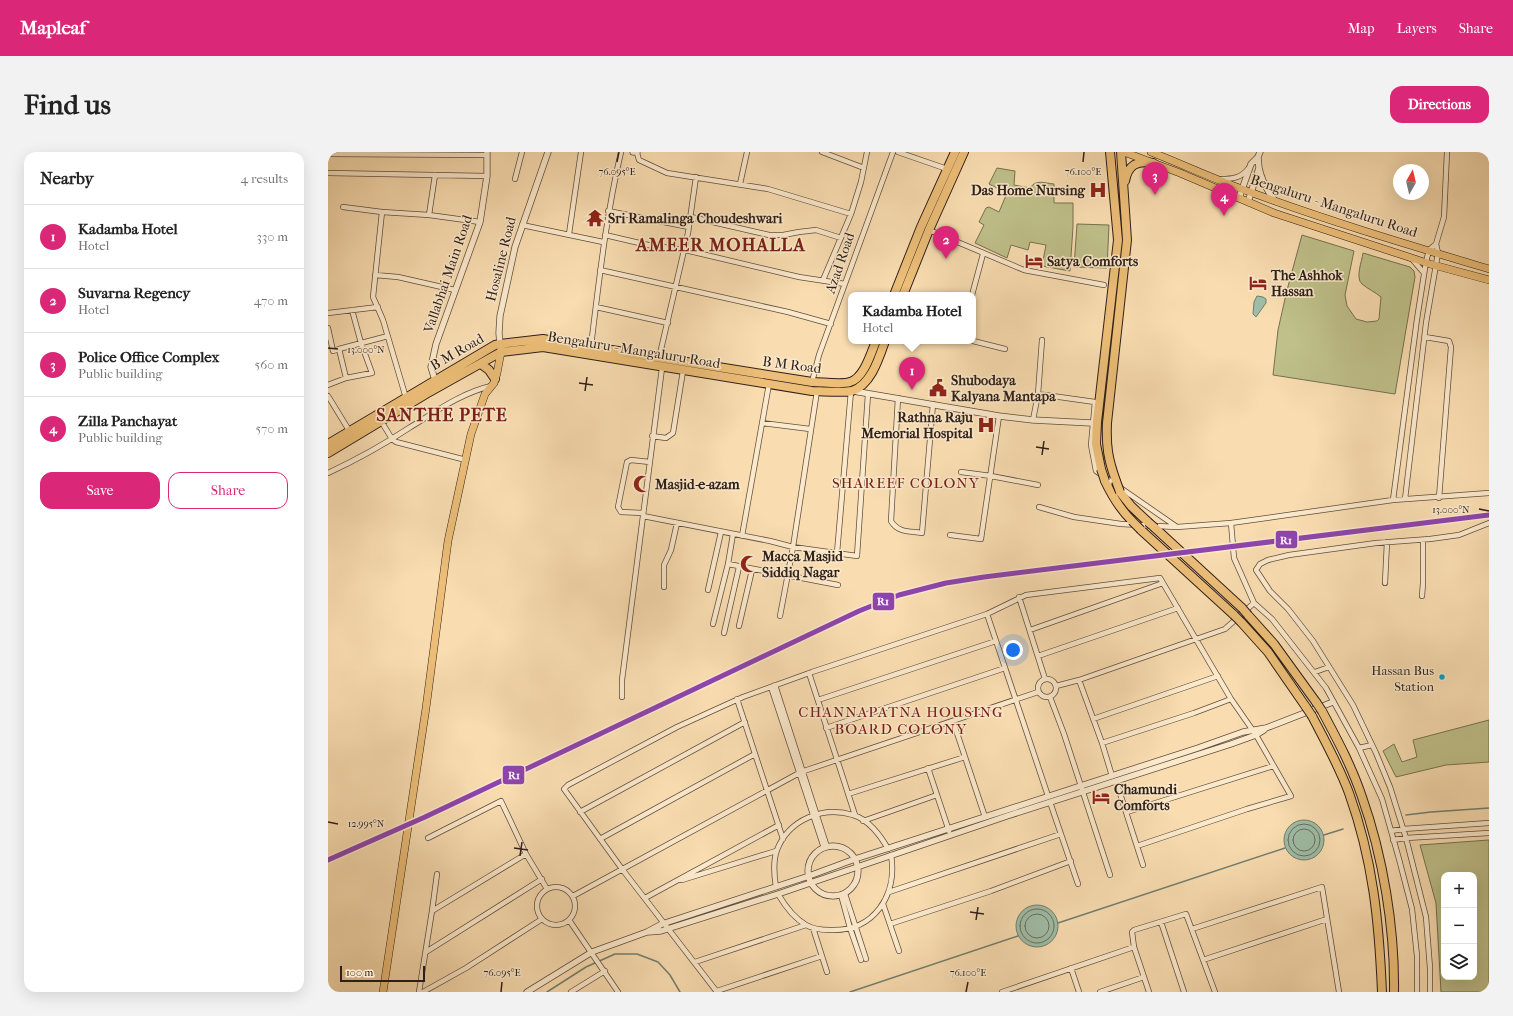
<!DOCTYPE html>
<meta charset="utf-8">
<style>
body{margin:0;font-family:"IM FELL French Canon",serif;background:#f2f2f2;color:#222}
.controls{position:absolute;right:12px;bottom:12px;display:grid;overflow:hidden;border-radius:8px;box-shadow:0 4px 16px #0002}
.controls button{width:36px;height:36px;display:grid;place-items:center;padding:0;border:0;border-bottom:1px solid #e0e0e0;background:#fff;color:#222;font:20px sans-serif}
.compass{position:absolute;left:1065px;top:12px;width:36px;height:36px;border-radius:50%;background:#fff;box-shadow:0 4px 16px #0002;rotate:8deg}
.scale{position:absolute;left:12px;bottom:10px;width:85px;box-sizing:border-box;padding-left:4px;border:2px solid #2e1f18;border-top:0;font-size:11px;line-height:14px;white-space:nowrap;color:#2e1f18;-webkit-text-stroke:3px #fbe9cc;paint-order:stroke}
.you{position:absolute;left:685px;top:498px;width:14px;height:14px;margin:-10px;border:3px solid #fff;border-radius:50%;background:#1a73e8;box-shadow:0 0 0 6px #1a73e833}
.badge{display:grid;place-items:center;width:26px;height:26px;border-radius:50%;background:#db2777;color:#fff;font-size:13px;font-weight:700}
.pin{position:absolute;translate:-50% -33px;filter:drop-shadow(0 1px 2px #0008)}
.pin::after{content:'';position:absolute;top:21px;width:14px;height:12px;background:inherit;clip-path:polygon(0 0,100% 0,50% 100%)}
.popup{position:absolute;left:520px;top:140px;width:128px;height:52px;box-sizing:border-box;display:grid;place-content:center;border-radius:8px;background:#fff;filter:drop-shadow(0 1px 3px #0005);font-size:13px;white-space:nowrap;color:#767676}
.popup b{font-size:15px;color:#222}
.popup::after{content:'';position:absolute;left:50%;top:100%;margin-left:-8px;border:8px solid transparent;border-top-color:#fff}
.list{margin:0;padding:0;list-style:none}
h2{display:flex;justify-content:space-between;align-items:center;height:52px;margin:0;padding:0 16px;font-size:17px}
h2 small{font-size:13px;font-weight:400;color:#767676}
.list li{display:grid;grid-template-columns:26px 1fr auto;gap:12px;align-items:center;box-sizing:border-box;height:64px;padding:0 16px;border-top:1px solid #e0e0e0}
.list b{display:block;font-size:15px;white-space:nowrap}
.list p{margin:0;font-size:13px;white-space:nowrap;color:#767676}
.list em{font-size:13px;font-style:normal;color:#767676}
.actions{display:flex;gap:8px;padding:12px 16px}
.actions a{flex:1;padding:9px 0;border:1px solid #db2777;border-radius:12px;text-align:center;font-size:14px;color:#db2777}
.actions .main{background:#db2777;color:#fff}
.icon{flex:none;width:22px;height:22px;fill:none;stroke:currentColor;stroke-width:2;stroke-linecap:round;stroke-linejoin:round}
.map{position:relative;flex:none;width:1161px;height:840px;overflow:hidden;border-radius:12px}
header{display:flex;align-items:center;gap:24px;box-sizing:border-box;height:56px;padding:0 20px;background:#db2777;color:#fff}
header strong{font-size:19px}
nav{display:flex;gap:22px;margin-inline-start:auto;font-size:14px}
.intro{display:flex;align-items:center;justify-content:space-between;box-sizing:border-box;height:96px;padding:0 24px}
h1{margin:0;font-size:28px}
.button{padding:10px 18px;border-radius:12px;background:#db2777;color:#fff;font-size:14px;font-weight:700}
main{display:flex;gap:24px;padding:0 24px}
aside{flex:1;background:#fff;border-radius:12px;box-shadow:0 4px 16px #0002}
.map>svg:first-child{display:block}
.green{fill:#bfc08a;stroke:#767051;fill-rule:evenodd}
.water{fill:#9fbda7;stroke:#727e6e}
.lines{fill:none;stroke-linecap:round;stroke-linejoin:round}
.shore{stroke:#666e60;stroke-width:1}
.stream{stroke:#727e6e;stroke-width:1.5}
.minor-casing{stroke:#614e3e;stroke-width:6}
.tertiary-casing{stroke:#614e3e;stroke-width:7}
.primary-casing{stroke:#2e1f18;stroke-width:8}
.trunk-casing{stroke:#2e1f18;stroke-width:10}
.minor{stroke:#fbe9cc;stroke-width:4.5}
.tertiary{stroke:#fbe9cc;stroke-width:5.5}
.primary{stroke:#ecbe78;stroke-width:7}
.trunk{stroke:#ecbe78;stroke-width:8}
.trunk-bridge-casing{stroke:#2e1f18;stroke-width:10;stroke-linecap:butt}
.trunk-bridge{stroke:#ecbe78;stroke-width:8}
.rail-1-casing{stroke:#fbe9cc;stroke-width:8}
.rail-1{stroke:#8e44ad;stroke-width:5}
.ticks{fill:none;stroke:#2e1f18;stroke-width:1.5}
.bus-dot{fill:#02a2c5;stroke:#fbe9cc;stroke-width:1.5}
.labels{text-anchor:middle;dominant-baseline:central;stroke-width:3;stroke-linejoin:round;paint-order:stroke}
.bus-label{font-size:13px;fill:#2e1f18;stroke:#fbe9cc;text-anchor:end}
.poi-label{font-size:14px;font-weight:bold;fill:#2e1f18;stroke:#fbe9cc;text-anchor:start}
.street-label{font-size:14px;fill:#2e1f18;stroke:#fbe9cc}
.neighbourhood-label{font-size:15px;letter-spacing:1px;fill:#7a1f14;stroke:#fbe9cc}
.district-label{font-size:18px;font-weight:bold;letter-spacing:1px;fill:#7a1f14;stroke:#fbe9cc}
.ticks-label{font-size:10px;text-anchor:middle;fill:#2e1f18;stroke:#fbe9cc;stroke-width:3;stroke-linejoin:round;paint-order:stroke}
.line-badge{stroke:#fbe9cc;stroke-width:1.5}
.badge-label{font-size:11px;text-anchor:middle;font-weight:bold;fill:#fff}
</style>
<header>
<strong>Mapleaf</strong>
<nav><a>Map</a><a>Layers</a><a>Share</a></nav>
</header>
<div class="intro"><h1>Find us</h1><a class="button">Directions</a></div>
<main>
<aside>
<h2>Nearby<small>4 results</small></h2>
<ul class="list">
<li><span class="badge">1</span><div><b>Kadamba Hotel</b><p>Hotel</p></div><em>330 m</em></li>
<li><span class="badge">2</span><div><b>Suvarna Regency</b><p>Hotel</p></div><em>470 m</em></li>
<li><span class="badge">3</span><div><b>Police Office Complex</b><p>Public building</p></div><em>560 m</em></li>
<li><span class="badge">4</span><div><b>Zilla Panchayat</b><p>Public building</p></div><em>570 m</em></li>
</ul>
<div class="actions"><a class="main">Save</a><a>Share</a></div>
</aside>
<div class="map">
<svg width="1161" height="840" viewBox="0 0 1161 840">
<rect width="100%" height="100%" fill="#f9ddb1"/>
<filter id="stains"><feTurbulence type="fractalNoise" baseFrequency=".005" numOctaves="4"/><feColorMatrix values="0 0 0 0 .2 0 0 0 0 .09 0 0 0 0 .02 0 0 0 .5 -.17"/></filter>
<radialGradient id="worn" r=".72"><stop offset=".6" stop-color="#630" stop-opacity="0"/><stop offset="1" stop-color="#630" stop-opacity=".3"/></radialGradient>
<path class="green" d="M669,16L687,19L686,33L702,36C708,27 716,31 726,32V51H745V75L742,119L714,114L718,93L702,90L700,98L683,93L679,106L647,91L656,73L651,70L658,56L661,55L671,60L679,41L661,32Z
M749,72L781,73L779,116L746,115Z
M974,83L1026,99L1017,143L1019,154L1028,167L1039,170L1049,169L1051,167L1053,145C1047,140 1040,137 1034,132C1027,126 1034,109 1035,101L1082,115L1086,119L1087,125L1067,242L945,223L950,178L959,138Z
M1161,568V610L1118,613L1068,625L1055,599L1066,592L1074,610L1089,605L1085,588Z
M1161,688V840H1113L1108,751L1092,693ZM1116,723H1146V825H1116Z"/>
<path class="water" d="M929,144L935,145L938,147V151L928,165L925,162L926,150Z
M956 688a20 20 0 1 1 40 0a20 20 0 1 1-40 0Z
M688 774a21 21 0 1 1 42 0a21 21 0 1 1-42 0Z"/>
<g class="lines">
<path class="shore" d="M960 688a16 16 0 1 1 32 0a16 16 0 1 1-32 0Z
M965 688a11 11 0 1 1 22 0a11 11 0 1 1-22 0Z
M692 774a17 17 0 1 1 34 0a17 17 0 1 1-34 0Z
M697 774a12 12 0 1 1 24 0a12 12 0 1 1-24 0Z"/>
<path class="stream" d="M1078,663L1103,660L1161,656
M996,683L1015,677
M730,771L957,696
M219,840L258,815L287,802H309L330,810L342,823L352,840
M522,840L690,784"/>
<g class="minor-casing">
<path id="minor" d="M494,0L536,16
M570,0L619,17
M309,1L311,8L339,21L440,37L523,62L533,30L539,0
M0,2L159,3
M0,21L159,24
M187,27L194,0
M893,27C904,27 913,26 920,17
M412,32L419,0
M15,55L54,60
M280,59L361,75
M101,63L152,70
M363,65L441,83H455L471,80L488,78L513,86
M194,73L275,90
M601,78L696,118L776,133
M241,82L253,0
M277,83L320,93L357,98L471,125L517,132
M1084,107L1096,121
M272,118L460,160L503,172
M47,123L70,125L127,138
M495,128L523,62
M644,143L655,102
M268,155L340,171
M0,161L50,155
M0,176L5,199L11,197
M1097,185L1121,189L1123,195L1111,346
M645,189L677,197
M263,194C271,129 278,64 293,0
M331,206L360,81L368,25
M334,216L315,364L442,389L465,395L529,404L540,242
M18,226L44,221L33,191L24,158
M484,230L491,203L565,0
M0,233L18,226L11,197L60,184
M710,242L767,250L763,293L768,319L849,375L903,371L1065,348L1161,341
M0,244L22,280
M78,246L55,168L45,145L54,60L101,63L107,23
M570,246L563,369C570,381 582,379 594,381L605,252
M705,268L710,242L714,188
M53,269L64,287L68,290L138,308
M434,271L482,277
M324,284L338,286L345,281L355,219
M633,320L663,324L710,333
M0,321C28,308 55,293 81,276C107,260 133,241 163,234
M1077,347L1098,171L1110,101L1108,92
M1065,348L1089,167L1098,110L1101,98L1108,92L1116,65L1119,0
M711,355L746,365L793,372L848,375
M315,361L293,360L290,355L299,310L303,308L322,310
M903,371L906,406L926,451L944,467L998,536L1031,596L1054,647L1071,707L1084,757L1089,804V840
M622,383L653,387L671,264
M414,384L441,232
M509,401L523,239
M400,412L510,433
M1057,431L1059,390
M336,435V413L343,398L349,371
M380,438L393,380
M1094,444L1095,431V388
M691,445L717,527
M659,462L720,644
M452,464L465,395L489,239
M385,472L400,412L405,382
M411,474L424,418
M702,478L835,431
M396,481L411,415
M710,504L850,456
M987,520L1001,515
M481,521L527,663
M710 536a9 9 0 1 1 18 0a9 9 0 1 1-18 0Z
M751,528L774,591L784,624
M447,533L499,695
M728,534L751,528L897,477L926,451
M443,535L496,696
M294,545V528L315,364
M722,545L736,582L782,723
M409,547L455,687
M490,548L668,489
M765,567L890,524
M625,569L657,665
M498,576L677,516
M774,591L866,561L903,547
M1031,596L1044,593
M600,616L621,679
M788,629L815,713
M520,642L637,605
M722,650L750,732
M252,660L417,570
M799,660L945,614
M535,669L609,643
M1063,679L1075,677L1161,671
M100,686L173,649L198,702L219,737
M272,687L427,602
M1065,688L1078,686L1161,681
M354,728L448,699
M209 754a19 19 0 1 1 38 0a19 19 0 1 1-38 0Z
M448,735C446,723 445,709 449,698C461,667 495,654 525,663C540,667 553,684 560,697
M561,740L733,682
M450,742C457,754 466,766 478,773C485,777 494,778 502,778C546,780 570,743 563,703
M517,742L538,807
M513,743L522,776L533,808
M245,744L473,620L710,540
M317,746L451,673
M555,752L571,799
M104,759L109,722
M241,768L290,840
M833,770L856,840
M562,772L663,739L743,709
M485,776L499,820
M864,777L994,735L1011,840
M98,800L214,727
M875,808L999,767
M367,810L478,773
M743,816L751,840
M389,839L494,804
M91,840L104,759L198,702
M95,840L138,816L214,767
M243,840L277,819
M389,840L294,717L236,637L240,633L349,575L415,545L484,520L659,462L698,443L832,426L903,547L928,583L963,644L919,657L809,694
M674,840L806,795
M772,840L816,825
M821,840L806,795L804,780L806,778L858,762L887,840
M1102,840V816L1098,765L1078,686L1062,635L1048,601L1025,553L985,489L960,457L942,439L928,418L932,412L940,408L961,403L1048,391L1102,387L1131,383L1161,371"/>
</g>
<g class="tertiary-casing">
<path id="tertiary" d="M305,0H309
M931,16C934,29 939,39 947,49
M911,46L923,12L930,5L932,0
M920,50L931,16L930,5
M172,192L171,181L172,164L187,95L220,0
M107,228L103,215L108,192L152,70L159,24V0
M525,239L671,264L705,268L764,271
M480 719a25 25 0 1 1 50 0a25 25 0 1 1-50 0Z
M320,780L333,779L450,742L679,664L903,592L928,583L936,578
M199,840L264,800L319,780L334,772L481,724L527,707L870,596L915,580L938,576L1005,550"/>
</g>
<g class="primary-casing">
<path id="primary" d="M796,0L852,21L946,61L1102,112L1161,128
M823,0C856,13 888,28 922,40C1000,69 1081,93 1161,117
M55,840L98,556L120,389L143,282L157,242L166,231L169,221L173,200V196"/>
</g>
<g class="trunk-casing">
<path id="trunk" d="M797,29C800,13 809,8 825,11
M566,143L593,75L627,0
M575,143L601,78L636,0
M153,212L161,218L167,227
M0,292L167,193L172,192L215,187L484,230C494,230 514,233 522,230C536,226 543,201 548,189
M0,301L98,242L173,200L215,195L484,239C494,239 515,241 524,239C543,233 551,206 557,189
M773,317L768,292L769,270L790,88L782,0
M777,329C784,344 792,357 804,369
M788,329C780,307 778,294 779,271L799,88L793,0
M792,340L803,354L820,370
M827,376L914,456
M813,378L906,463
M920,463L946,492L988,550
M913,470L940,500L978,555
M994,559C1009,587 1024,615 1034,645C1055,704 1067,777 1066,840
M984,564C997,589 1011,614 1021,641C1045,708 1051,769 1054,840"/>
</g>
<use href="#minor" class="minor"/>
<use href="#tertiary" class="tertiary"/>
<use href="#primary" class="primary"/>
<use href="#trunk" class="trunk"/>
<g class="trunk-bridge-casing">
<path id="trunk-bridge" d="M773,317L777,329
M788,329L792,340
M804,369L813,378
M820,370L827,376
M914,456L920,463
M906,463L913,470
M988,550L994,559
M978,555L984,564"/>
</g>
<use href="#trunk-bridge" class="trunk-bridge"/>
<g class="rail-1-casing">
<path id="rail-1" d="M0,708L97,665L531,459L571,443L618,431L656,425L1161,363"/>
</g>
<use href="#rail-1" class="rail-1"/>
</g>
<path class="ticks" d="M289,10L291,0M755,10L756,0M0,196L10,197M251,231L265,233M257,239L259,225M708,295L721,297M714,303L716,289M1151,357L1161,359M0,670L10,672M186,696L200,698M192,704L194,690M642,760L656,762M648,768L650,755M173,840L174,830M638,840L640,830"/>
<defs>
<g id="hospital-bare" transform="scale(1.38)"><path d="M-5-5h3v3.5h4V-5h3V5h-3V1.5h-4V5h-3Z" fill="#8f2418" stroke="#fbe9cc" stroke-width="2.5" paint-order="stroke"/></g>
<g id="temple-bare" transform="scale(1.38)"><path d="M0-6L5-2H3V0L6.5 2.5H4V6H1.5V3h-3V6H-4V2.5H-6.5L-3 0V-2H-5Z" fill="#8f2418" stroke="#fbe9cc" stroke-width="2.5" paint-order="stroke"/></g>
<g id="hotel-bare" transform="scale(1.38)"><path d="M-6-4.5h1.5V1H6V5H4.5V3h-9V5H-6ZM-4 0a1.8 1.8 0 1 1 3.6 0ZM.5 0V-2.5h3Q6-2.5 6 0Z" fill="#8f2418" stroke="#fbe9cc" stroke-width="2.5" paint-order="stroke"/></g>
<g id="civic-bare" transform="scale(1.38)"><path d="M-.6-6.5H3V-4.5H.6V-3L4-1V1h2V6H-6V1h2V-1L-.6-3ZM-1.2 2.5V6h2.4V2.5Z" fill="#8f2418" stroke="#fbe9cc" stroke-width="2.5" paint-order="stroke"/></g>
<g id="mosque-bare" transform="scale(1.38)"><path d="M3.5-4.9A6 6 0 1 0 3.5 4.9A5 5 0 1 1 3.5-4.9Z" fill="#8f2418" stroke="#fbe9cc" stroke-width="2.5" paint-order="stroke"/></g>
</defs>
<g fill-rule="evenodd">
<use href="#hospital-bare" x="770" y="38"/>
<use href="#temple-bare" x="267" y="66"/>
<use href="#hotel-bare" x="706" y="109"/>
<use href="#hotel-bare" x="930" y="131"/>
<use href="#civic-bare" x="610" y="236"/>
<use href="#hospital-bare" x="658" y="273"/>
<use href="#mosque-bare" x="314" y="332"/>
<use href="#mosque-bare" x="421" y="412"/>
<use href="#hotel-bare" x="773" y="645"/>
</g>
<circle class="bus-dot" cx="1114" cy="525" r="3.5"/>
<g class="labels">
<g class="bus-label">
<text x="1106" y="518">Hassan Bus<tspan x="1106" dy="16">Station</tspan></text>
</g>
<g class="poi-label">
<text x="757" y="38" text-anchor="end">Das Home Nursing</text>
<text x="280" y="66">Sri Ramalinga Choudeshwari</text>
<text x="719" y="109">Satya Comforts</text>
<text x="943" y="123">The Ashhok<tspan x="943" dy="16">Hassan</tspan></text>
<text x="623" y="228">Shubodaya<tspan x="623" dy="16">Kalyana Mantapa</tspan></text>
<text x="645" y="265" text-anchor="end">Rathna Raju<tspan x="645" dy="16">Memorial Hospital</tspan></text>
<text x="327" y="332">Masjid-e-azam</text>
<text x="434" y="404">Macca Masjid<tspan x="434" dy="16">Siddiq Nagar</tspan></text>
<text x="786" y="637">Chamundi<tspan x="786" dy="16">Comforts</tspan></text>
</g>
<g class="street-label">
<text transform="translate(1006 54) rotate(18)">Bengaluru - Mangaluru Road</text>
<text transform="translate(173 107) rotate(-76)">Hosaline Road</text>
<text transform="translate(512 111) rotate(-71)">Azad Road</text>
<text transform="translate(120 122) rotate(-71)">Vallabhai Main Road</text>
<text transform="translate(306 198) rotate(9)">Bengaluru - Mangaluru Road</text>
<text transform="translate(129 200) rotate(-30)">B M Road</text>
<text transform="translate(464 213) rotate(7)">B M Road</text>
</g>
<g class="neighbourhood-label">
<text x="578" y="331">SHAREEF COLONY</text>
<text x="573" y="560">CHANNAPATNA HOUSING<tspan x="573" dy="17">BOARD COLONY</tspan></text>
</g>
<g class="district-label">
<text x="393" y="93">AMEER MOHALLA</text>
<text x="114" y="263">SANTHE PETE</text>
</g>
</g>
<g class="ticks-label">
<text x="289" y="23">76.095°E</text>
<text x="755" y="23">76.100°E</text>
<text x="38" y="201">13.000°N</text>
<text x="1123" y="361">13.000°N</text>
<text x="38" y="675">12.995°N</text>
<text x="174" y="824">76.095°E</text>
<text x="640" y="824">76.100°E</text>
</g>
<g class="line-badge">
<rect x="947" y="378" width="23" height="19" rx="4" fill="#8e44ad"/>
<rect x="544" y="440" width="23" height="19" rx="4" fill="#8e44ad"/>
<rect x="174" y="613" width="23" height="20" rx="4" fill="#8e44ad"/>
</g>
<g class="badge-label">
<text x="958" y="392">R1</text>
<text x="555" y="453">R1</text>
<text x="186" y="627">R1</text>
</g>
<rect width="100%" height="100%" filter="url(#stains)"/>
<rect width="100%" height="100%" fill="url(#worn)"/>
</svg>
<div class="controls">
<button>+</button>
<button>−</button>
<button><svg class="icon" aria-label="layers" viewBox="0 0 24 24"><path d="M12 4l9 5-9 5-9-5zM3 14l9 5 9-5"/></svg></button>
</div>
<svg class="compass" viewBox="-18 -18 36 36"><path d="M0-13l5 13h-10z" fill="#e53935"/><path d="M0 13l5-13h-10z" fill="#767676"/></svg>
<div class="scale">100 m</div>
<div class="you"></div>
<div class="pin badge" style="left:584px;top:238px">1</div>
<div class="popup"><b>Kadamba Hotel</b>Hotel</div>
<div class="pin badge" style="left:618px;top:107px">2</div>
<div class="pin badge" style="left:827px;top:43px">3</div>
<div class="pin badge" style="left:896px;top:64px">4</div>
</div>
</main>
